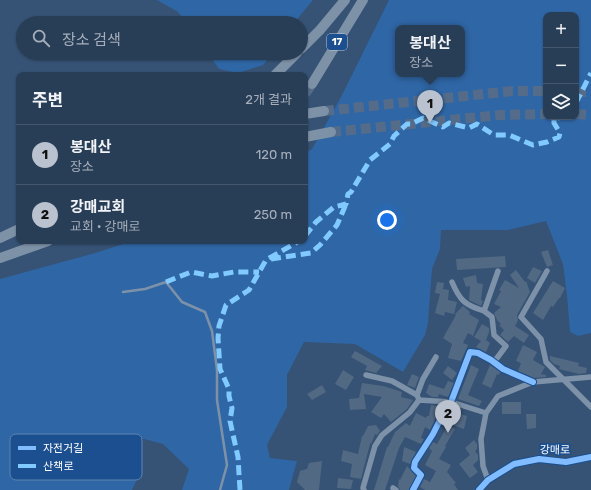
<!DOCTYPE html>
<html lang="ko">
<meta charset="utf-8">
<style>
body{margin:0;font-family:Rubik,"Noto Sans KR",sans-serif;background:#344961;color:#f1f3f6}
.controls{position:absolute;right:12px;top:12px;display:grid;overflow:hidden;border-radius:8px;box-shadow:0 1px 3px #0004}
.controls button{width:36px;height:36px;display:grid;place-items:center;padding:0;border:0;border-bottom:1px solid #44576d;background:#283e57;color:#f1f3f6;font:20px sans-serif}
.you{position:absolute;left:387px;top:220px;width:14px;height:14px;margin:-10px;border:3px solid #fff;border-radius:50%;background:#1a73e8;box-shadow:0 0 0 6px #1a73e833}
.badge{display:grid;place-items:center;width:26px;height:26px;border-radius:50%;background:#b9c2ce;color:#111;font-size:13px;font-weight:700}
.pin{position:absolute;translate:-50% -33px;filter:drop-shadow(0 1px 2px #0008)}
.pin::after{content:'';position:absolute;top:21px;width:14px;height:12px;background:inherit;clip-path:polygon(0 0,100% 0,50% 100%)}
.popup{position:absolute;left:395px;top:25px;width:70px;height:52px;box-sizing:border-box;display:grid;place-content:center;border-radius:8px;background:#283e57;filter:drop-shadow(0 1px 3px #0005);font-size:13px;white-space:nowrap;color:#a5aeba}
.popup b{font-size:15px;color:#f1f3f6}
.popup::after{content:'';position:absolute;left:50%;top:100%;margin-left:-8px;border:8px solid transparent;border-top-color:#283e57}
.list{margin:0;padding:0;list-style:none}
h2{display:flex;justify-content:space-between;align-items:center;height:52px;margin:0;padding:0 16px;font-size:17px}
h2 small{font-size:13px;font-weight:400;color:#a5aeba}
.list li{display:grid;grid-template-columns:26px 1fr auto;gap:12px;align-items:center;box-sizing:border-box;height:60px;padding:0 16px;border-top:1px solid #44576d}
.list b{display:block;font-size:15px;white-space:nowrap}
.list p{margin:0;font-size:13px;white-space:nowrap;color:#a5aeba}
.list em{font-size:13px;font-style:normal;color:#a5aeba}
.icon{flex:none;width:22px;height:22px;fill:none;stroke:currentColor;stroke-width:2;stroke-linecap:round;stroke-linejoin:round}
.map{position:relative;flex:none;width:591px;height:490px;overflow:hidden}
.search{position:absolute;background:#283e57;box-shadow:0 1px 3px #0004;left:16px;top:16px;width:292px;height:44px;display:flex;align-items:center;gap:10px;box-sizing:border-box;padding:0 14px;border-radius:22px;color:#a5aeba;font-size:15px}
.panel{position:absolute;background:#283e57;box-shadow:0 1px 3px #0004;left:16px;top:72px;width:292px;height:172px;border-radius:8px}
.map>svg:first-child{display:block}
.green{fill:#2f66a5;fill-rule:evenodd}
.building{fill:#526984}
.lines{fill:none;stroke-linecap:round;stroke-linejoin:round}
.motorway-tunnel{stroke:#546c89;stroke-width:10;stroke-dasharray:10 5;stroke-linecap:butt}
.service{stroke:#7d92a8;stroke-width:2.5}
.minor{stroke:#7d92a8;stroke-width:5.5}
.motorway{stroke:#7e92a7;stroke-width:10}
.quiet{stroke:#80caff;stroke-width:5;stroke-dasharray:10 5;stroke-linecap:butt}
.cycleway-casing{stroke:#1b4f8f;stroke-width:8}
.cycleway{stroke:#80bcff;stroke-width:6}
.labels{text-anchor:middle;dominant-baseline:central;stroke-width:3.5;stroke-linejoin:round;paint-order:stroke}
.shield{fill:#1b4f8f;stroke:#bbcadd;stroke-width:1}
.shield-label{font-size:10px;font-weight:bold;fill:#fff}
.street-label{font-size:11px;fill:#fff;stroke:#1b4f8f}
.key{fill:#1b4f8f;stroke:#5f84b1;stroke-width:1}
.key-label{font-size:11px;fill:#fff}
</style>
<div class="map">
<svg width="591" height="490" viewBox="0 0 591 490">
<rect width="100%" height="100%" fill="#365274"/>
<path class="green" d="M157,0H313L294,23H187L178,12Z
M389,0H591V333L578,336L570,332L567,296L563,264L546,221L508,230H441L440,249L432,269L428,323L425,335L403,372L355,344L304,342L287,375V407L267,445L270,458L297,461L289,490H182L189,469L163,444L140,438L134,457L140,473L132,490H0V279L95,253L133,241H305V153L312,149L341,97ZM546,15H576V117H546ZM398,28H462V74H398Z
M208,53H273L263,65L238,73L219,69Z"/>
<path class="building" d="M548,250L553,265L547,267L541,252Z
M505,256L506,267L457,270L456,259Z
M533,267L542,271L535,283L527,278Z
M516,270L525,282L526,281L530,292L517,315L518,320L515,326L529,335L524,343L514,336L508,342L500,335L504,330L499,325L501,324L497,320L494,313L501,307L494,304L501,291L499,290L505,280L519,288L510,275Z
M476,275L477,283L483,284L481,300L483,301L481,306L469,300L470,286L466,287L463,278Z
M553,281L565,288L560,298H559L553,307L551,306L543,320L533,313Z
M437,282L444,283L443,289L449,290L448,300L457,302L454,314L445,312L444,316L435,313L440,294L435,293Z
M463,306L470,312L469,314L479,320L473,336L468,333L463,343L468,345L461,361L448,358L452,344L443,338L456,315L455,314Z
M482,324L489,328V332L486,340L490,343L486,352L476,347L481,341L474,337Z
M523,345L537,352L533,360L545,367L541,374L546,375V377L534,378L518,371L521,363L516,361Z
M355,351L382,366L376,373L365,370L367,366L351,357Z
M550,356L579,363L578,366L587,368L586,373L579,374L559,369L560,366L554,364L550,360Z
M471,365L479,369L468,395L482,401L479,406L458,399Z
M490,365L500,372L499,375L497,374L491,388L482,384Z
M448,366L457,373L452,380L443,373Z
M343,370L354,377L346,390L335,384Z
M412,374L419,377L415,388L407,385Z
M448,381L454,383L448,397L439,394L438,397H432L426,393L429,384L444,389Z
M362,383L383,386L393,389L402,392L401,397L413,400L407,409L391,422L384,414L381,418L371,412L382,397L364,394L366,409L350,410L349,399L359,398Z
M322,385L326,392L312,400L307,394Z
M502,402H521V414H502Z
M431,405L441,407L430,430L425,427L421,438L424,439L421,444L405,437L399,448L385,490H374L387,447H388L395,432L406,423L410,426L416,413L426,418L427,416H429Z
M457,413L467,416L464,429L453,425Z
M526,414H536V428L527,429Z
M376,425L380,431L377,435L375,434L372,442L370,444L361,479L350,477L352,464L341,461L343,450L358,454L362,436H363L368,426Z
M448,425L455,429L445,446L446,447L439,459L451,465L447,472L456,483L454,484L458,490H425L420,487L424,479L430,482L436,471L425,465L432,451L429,448L433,442L437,444Z
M474,440L477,444V449L475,451L478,455V460L473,465L478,472L470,478L459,464L470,455L465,448Z
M404,447L416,452L410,464L402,461Z
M322,461L319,490H305L297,482L300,471L307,469L309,463Z
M407,466L416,476L409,490H400L398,486L399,479L400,480Z
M338,478L353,480L351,489L337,488Z"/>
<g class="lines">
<path class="motorway-tunnel" d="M576,92H591
M305,94L312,84
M324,111L512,91H546
M576,114L591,115
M331,132L501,115L546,114"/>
<path class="service" d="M123,292L145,289L166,282L182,302L205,312L212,331L217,370V400L227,465L220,490"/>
<path class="minor" d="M547,271L521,317L541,339L546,362L591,407
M452,282C460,301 465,305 484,311
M494,362L506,346L494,335L492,317L484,311L498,271
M366,375L392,381L417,395L419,400L451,402L486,413
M417,395L423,379L436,357
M488,480L483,466L481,439L486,413L498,396L533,382L591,377
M393,488L396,490
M364,490L363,488L375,446L382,435L410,412L419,400
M413,490L421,475L414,468L415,462L433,434L442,416L451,402L470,352L478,353L491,360L503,369L533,382
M479,490L488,480L514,464L539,459L566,462L591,457"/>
<path class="motorway" d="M301,49L320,30L345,0
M275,75L297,53
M312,84L363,0
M305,114L324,111
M305,137L331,132
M0,238L19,229
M0,258L48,241"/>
<path class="quiet" d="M576,103L591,73
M305,236L316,222L334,207L346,204L348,194L351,192L370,160L390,144L394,136L407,124H411L423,118L443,127L449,123L469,128L477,124L494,135H509L533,145L547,142L559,137L560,133L554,123V119L562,117
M271,259L311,253L320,245L337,225L346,204
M166,282L191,272L212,276L234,272H259
M240,490L238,457L230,421L232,408L229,396V389L220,369L218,338L219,326L226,305L249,290L266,260L299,241"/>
<g class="cycleway-casing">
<path id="cycleway" d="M413,490L421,475L414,468L415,462L433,434L442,416L451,402L470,352L478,353L491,360L503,369L533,382
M479,490L488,480L514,464L539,459L566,462L591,457"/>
</g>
<use href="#cycleway" class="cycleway"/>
</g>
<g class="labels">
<rect class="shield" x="327" y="34" width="20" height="16" rx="3"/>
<g class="shield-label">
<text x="337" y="42">17</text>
</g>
<g class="street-label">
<text transform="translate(555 450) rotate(1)">강매로</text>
</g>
</g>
<rect x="10" y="434" width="132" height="46" rx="6" class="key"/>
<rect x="18" y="446" width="18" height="4" fill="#80bcff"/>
<rect x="18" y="464" width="18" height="4" fill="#80caff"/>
<g class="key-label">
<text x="43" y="452">자전거길</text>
<text x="43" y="470">산책로</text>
</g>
</svg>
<div class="controls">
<button>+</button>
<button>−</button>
<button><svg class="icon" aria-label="layers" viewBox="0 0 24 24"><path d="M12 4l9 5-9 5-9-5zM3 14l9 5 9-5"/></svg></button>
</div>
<div class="you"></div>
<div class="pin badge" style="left:430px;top:123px">1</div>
<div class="popup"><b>봉대산</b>장소</div>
<div class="pin badge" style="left:448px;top:433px">2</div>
<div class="search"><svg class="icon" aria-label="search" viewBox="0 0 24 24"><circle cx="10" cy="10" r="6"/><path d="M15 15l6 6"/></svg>장소 검색</div>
<section class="panel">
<h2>주변<small>2개 결과</small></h2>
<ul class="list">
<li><span class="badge">1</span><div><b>봉대산</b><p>장소</p></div><em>120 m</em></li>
<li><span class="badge">2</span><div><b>강매교회</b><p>교회 · 강매로</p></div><em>250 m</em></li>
</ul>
</section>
</div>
